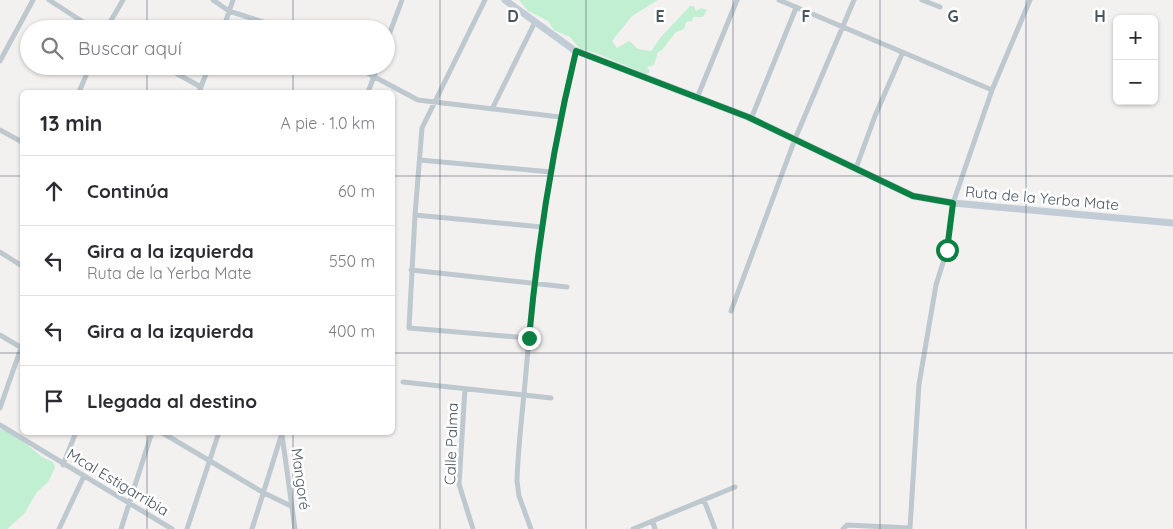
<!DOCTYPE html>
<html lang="es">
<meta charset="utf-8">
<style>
body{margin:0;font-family:Quicksand,sans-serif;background:#f2f2f3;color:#2b2b33}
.controls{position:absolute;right:15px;top:15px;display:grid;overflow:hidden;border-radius:8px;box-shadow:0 1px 4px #0004}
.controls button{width:45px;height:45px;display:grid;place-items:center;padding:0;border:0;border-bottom:1px solid #e1e1e2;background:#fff;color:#2b2b33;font:25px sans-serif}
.stop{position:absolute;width:15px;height:15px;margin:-11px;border:4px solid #0b8043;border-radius:50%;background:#fff}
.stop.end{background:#0b8043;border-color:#fff;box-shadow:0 1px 5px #0008}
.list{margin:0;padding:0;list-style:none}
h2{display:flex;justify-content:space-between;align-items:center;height:65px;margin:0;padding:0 20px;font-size:21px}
h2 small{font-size:16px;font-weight:400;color:#7c7c81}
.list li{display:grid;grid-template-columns:32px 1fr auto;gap:15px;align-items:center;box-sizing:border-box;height:70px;padding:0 20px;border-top:1px solid #e1e1e2}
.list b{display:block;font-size:19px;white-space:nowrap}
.list p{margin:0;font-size:16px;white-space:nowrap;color:#7c7c81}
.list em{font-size:16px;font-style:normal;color:#7c7c81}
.icon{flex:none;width:28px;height:28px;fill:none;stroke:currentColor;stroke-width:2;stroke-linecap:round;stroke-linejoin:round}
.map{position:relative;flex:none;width:1173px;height:529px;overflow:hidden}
.search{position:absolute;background:#fff;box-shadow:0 1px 4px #0004;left:20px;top:20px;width:375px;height:55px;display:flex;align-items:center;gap:12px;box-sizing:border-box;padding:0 18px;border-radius:28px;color:#7c7c81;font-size:19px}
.panel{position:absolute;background:#fff;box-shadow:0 1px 4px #0004;left:20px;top:90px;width:375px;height:345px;border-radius:8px}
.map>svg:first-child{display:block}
.green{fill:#c0efd1}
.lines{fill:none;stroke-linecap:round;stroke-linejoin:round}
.minor{stroke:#bec8cf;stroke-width:5}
.secondary{stroke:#c1ccd7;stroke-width:7}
.route{stroke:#0b8043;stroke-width:6}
.grid{fill:none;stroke:#48545e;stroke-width:1;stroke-opacity:0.55}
.labels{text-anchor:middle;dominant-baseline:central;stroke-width:5;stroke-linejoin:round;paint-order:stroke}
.street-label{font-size:15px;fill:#48545e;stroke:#fff}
.grid-label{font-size:16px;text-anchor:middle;font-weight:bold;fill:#48545e;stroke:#fff;stroke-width:5;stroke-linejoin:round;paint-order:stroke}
</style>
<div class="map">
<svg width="1173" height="529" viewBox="0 0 1173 529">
<rect width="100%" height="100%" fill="#f3f0f0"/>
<path class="green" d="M519,0H658L632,16L612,41L617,48L629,41L638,49L651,51L661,37L690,6H694L696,11L701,8L707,10L703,17H694L692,21L686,22L684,29L676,32L662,50L658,52L654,65L647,67L650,72L646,74L596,53L580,49L570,37L554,30L548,21L528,11Z
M0,429L15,435L42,457L53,462L55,468L48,482L37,492L24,514L7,529H0Z"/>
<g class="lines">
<path class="minor" d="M49,0L94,29
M213,0L229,11L285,29
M779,0L992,90
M922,0L940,7
M106,29L123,0
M223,29L233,0
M386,43L402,0
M0,61L33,0
M163,66L201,87
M354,66L418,100L560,117
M79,92L90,66
M199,92L209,66
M368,92L378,66
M697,98L737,0
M492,109L535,22
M751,119L796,8
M0,130L22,142
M420,160L551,172
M856,168L875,116L902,54
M415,215L422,128L485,0
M0,252L22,266
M411,270L567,287
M731,311L795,139L854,0
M0,335L22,348
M529,338L409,328L415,215L542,227
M403,382L551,398
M465,389L459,484L473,529
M0,408L22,345
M0,425L172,529
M161,432L264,493L291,506
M282,435L295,529
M63,465L76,432
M704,500L715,529
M653,522L655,529
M59,529L84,476
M121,529L152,432
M187,529L219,432
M252,529L282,433
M531,529L519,496L517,481C518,445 523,408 526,372C535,264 550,157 576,51
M633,529L735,487
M843,529L847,525L910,528L919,384L936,285L947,250L953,203L992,90L1030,0"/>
<path class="secondary" d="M505,0L574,50L748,117L913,196L953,203L1173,223"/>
</g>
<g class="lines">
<path class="route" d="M529,338C538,241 553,146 576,51L748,117L913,196L953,203L947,250"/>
</g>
<path class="grid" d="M147,0V29M293,0V29M440,0V529M586,0V529M733,0V529M880,0V529M1026,0V529M147,66V92M293,66V92M0,176H22M392,176H1173M0,353H22M392,353H1173M147,432V529M293,432V529"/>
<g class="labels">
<g class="street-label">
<text transform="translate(1042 198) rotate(5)">Ruta de la Yerba Mate</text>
<text transform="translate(451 444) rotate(-88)">Calle Palma</text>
<text transform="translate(301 479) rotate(82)">Mangoré</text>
<text transform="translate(118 482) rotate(31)">Mcal Estigarribia</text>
</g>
</g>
<g class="grid-label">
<text x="513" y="22">D</text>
<text x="660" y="22">E</text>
<text x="806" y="22">F</text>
<text x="953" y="22">G</text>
<text x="1100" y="22">H</text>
</g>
</svg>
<div class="controls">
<button>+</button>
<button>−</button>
</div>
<div class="stop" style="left:947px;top:250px"></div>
<div class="stop end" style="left:529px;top:338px"></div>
<div class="search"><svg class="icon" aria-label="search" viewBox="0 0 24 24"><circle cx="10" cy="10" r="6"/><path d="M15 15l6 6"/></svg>Buscar aquí</div>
<section class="panel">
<h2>13 min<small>A pie · 1.0 km</small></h2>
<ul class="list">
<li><svg class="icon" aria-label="ahead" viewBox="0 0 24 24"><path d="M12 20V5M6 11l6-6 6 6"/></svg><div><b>Continúa</b></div><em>60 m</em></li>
<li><svg class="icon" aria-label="left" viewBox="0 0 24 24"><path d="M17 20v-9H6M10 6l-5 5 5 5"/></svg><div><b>Gira a la izquierda</b><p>Ruta de la Yerba Mate</p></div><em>550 m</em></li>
<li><svg class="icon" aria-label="left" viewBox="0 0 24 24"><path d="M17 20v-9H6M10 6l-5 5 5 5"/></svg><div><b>Gira a la izquierda</b></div><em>400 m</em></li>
<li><svg class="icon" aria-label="arrive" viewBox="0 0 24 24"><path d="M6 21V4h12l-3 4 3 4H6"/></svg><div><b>Llegada al destino</b></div></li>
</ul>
</section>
</div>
